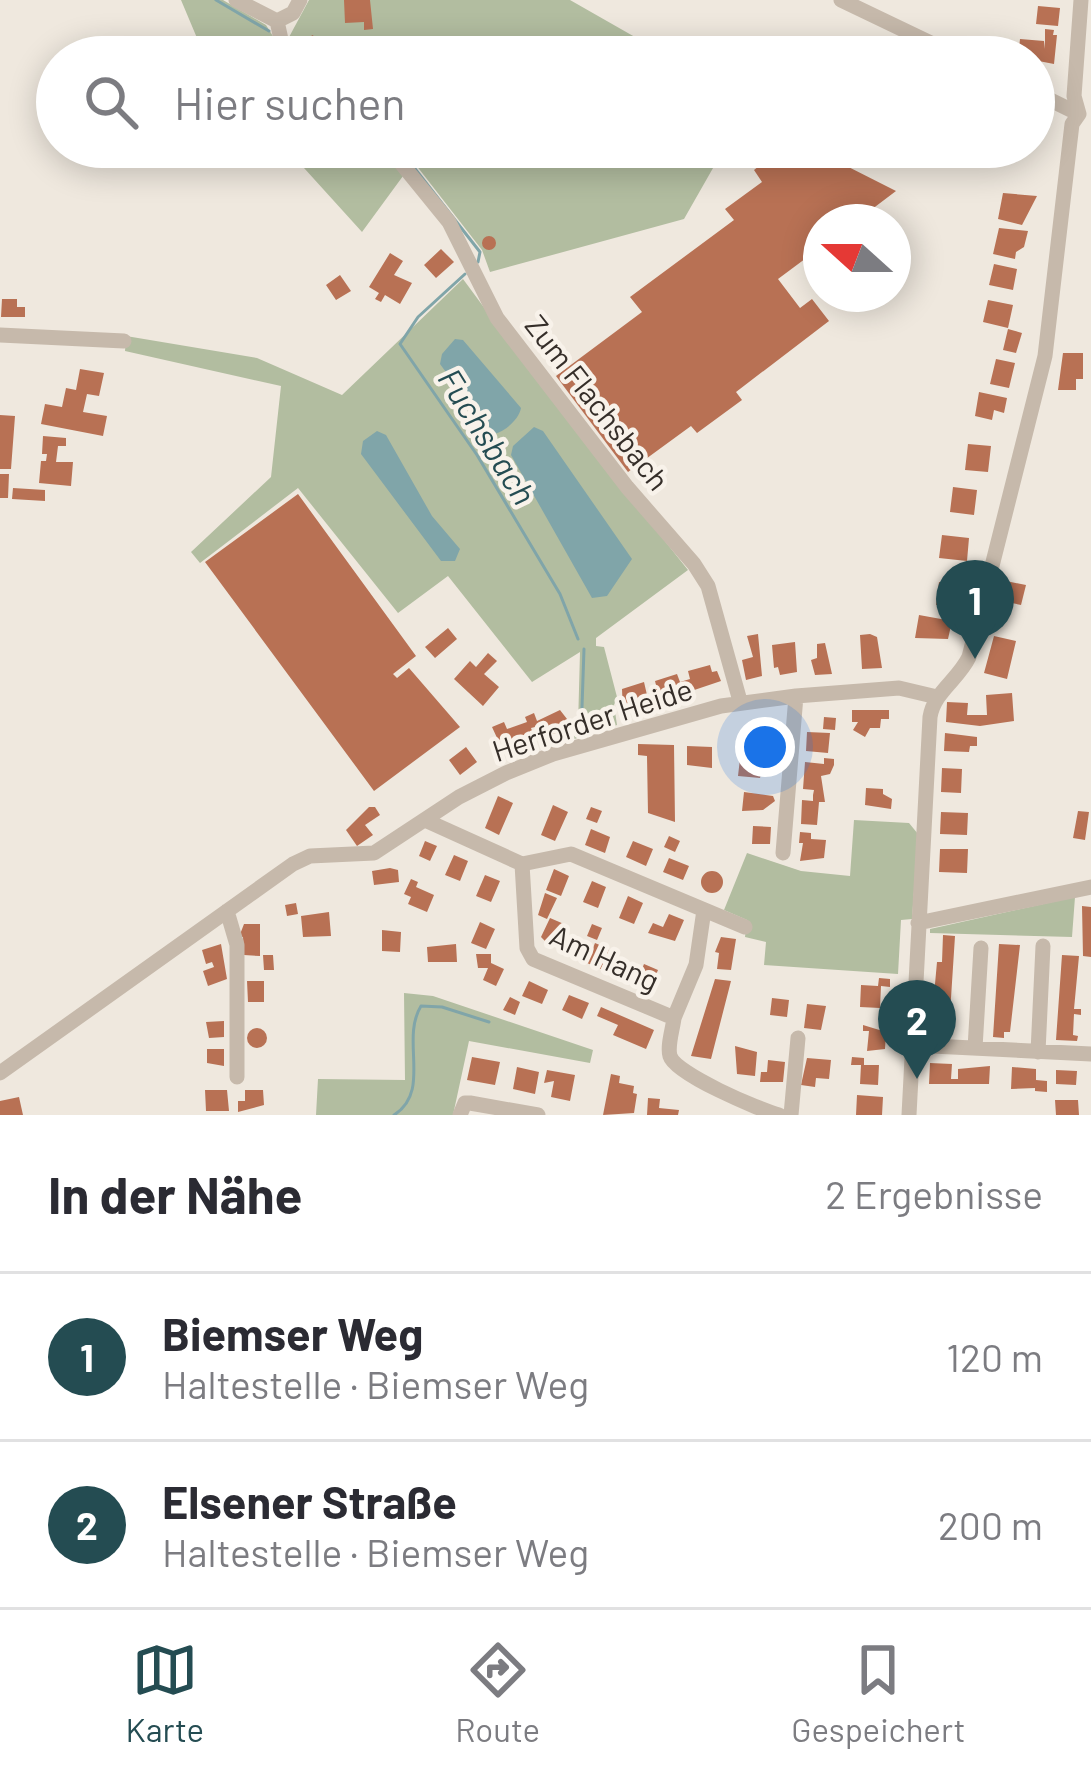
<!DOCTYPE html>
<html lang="de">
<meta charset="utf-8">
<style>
body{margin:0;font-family:Barlow,sans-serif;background:#f2f2f3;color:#2b2b33}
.compass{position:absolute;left:803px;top:204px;width:108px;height:108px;border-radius:50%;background:#fff;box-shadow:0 6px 30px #0003;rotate:291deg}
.you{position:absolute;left:765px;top:747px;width:42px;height:42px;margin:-30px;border:9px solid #fff;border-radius:50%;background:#1a73e8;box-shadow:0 0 0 18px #1a73e833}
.badge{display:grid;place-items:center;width:78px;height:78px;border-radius:50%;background:#244c52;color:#fff;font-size:39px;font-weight:700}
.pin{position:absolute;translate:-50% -99px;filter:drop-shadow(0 3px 6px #0008)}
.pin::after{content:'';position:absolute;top:63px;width:42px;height:36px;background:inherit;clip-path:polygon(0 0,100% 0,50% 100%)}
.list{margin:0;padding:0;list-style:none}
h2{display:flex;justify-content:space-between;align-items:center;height:156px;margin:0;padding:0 48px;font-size:51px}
h2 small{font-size:39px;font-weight:400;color:#7c7c81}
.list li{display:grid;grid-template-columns:78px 1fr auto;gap:36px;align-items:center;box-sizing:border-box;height:168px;padding:0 48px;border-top:3px solid #e1e1e2}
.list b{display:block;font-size:45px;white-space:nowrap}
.list p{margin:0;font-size:39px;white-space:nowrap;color:#7c7c81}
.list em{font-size:39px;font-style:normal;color:#7c7c81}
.icon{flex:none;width:66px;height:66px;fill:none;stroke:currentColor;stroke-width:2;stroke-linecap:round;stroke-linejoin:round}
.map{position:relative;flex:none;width:1091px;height:1115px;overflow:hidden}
.search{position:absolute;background:#fff;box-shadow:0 6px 30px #0003;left:36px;right:36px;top:36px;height:132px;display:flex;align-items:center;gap:30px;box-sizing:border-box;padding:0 42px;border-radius:66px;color:#7c7c81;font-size:45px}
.sheet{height:492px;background:#fff}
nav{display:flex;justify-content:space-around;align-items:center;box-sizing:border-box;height:168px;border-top:3px solid #e1e1e2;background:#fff;font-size:33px;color:#7c7c81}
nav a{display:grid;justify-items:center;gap:6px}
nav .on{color:#244c52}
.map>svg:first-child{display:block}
.green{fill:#b2bda0}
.water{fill:#80a5a9}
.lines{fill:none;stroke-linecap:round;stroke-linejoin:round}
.stream{stroke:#80a5a9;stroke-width:3}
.building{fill:#b87154}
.street{stroke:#c6b9ab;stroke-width:15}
.labels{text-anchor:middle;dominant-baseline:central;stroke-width:9;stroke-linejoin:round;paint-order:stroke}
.street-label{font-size:30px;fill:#352e29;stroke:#f8f2ea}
.water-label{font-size:33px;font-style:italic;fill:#244c52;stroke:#f8f2ea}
</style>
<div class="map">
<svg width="1091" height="1115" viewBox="0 0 1091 1115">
<rect width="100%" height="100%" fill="#efe8de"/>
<path class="green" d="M181,0H223L266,25L286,57H205Z
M309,0H570L670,57H308L288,39Z
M285,147H378L403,176L362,232Z
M402,147H725L684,219L490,272L482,250Z
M463,279L553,401L688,570L596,638V646L604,647L617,697L614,705L617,725L565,742L574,736L578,726L580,652L532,682L448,576L398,613L298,488L200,563L191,552L271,477L281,386L125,351L126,336L257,358L342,395Z
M854,820L909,823L918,834L912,919L901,920L898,974L764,965L766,942L745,937L747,920L724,910L747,853L801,871L850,876Z
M1075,897L1072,937L930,933V929Z
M404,993L433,996L593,1050L590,1063L469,1041L453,1115H316L318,1079L405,1080Z"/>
<path class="water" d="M455,339L463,340L521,408C519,419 506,431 494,434C487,425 483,414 476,406C464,391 451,380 440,364L442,354Z
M534,427L543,431L632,559L607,596L592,598L511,455L513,446Z
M377,431L386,435L432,516L460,549L455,561H441L361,454L363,441Z"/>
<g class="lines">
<path class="stream" d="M216,0L269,31
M292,46L304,57
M398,147L480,252L478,262
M465,274L418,317L400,344L477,455L560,594L578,639
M581,736L584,649
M394,1115C432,1091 400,1040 421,1006L442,1007L489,1022"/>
</g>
<path class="building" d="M344,0H370L373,29L364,30V22L345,23Z
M1038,6L1060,8L1058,26L1036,24Z
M1045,29L1054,30L1053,35H1057L1054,64L1018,57L1020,39L1044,41L1045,49Z
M312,35L334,47L329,57L305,49Z
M767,147H809L896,191L855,222H821V247L778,279L800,308L812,299L829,321L736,392L742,400L697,433L691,426L628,472L556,376L642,312L630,297L734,220L725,209L762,182L754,170L773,155Z
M1003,193L1037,196L1022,225L998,219Z
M999,228L1028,231L1024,247L1016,252L1015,259L993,254Z
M482 243a7 7 0 1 1 14 0a7 7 0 1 1-14 0Z
M441,249L454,262L436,278L424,265Z
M390,253L403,261L394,275L412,283L400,304L385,295L381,302L375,299L379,293L369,287Z
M994,264L1017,269L1013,290L989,285Z
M340,275L351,291L336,300L326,285Z
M2,299H17V307H25V317H1Z
M988,300L1013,305L1008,328L983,322Z
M1008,329L1022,333L1016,353L1003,350Z
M1063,353H1083V379H1076V390H1058Z
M996,359L1015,363L1009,388L990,384Z
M80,369L104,373L99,396L87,394L83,412L107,416L103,436L41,424L45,404L62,407L66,388L76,390Z
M979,392L1007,398L1004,413L994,410L992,420L975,416Z
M0,415L15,416L11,469H0Z
M43,436L66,438V446H58L56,462H73L71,486L39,483L41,461H46L47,454H42Z
M968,444L991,446L988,472L965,470Z
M638 474a7 7 0 1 1 14 0a7 7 0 1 1-14 0Z
M0,474H9L8,498H0Z
M953,487L977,490L974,515L950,512Z
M13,488L45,490V501L12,499Z
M298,494L416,656L393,674L397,678L409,668L460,727L374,791L205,562Z
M942,535L969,538L967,561L939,558Z
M1006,581L1026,585L1021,605L1002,601Z
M939,582L959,585L956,608L936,605Z
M919,615L952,621L948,639L915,638Z
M448,628L457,639L435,658L425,647Z
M758,634L762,676L746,680L742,660L753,657L747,636Z
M870,634L877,637L882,668L862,669L860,635Z
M994,636L1016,641L1007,679L984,673Z
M795,642L797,672L780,675L778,667L774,668L772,645Z
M825,643L832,674L815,675L811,660L817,658V644Z
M488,653L497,661L484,674L499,687L483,706L454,679L470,661L476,667Z
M710,665L712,672L717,671L721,681L623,714L622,689L644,682L647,695L657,689L655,681L677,674L680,682L690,679L688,671Z
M1012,693L1014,721L980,726L946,722L947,702L968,703L967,715H987L986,695Z
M560,710L567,719L564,732L543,736L539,726L531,728L536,742L513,751L508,737L498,740L492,727L504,722L507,729L527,722L525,717L534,713L537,721Z
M852,710H889V719H881L880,728H870L865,737L853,730L858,722H852Z
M824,717L836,718L835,730L823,729Z
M759,726L779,727L776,753L765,752V745L757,744Z
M807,732L830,733L828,753L806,751Z
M945,733L977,737V746H970L969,752L944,751Z
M638,744L674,745L675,822L648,813L647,756L638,755Z
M687,746L712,747V768L687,765Z
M466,747L477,762L460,775L449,760Z
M741,750L752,751V757L765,758L760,778L738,776Z
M824,758L834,759V765L830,774L821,776L825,802H819L817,825L801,824L802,800L813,801V795L814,790L803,789L805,762L824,764Z
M942,768L962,769L961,793L941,792Z
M866,788L883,789V794L892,799L891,809L865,805Z
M744,792L773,796L775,801L763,810L742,811Z
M498,796L513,803L499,835L485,828Z
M553,805L568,812L555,841L541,835Z
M369,807H375L380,815L365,825L373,835L357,846L346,830Z
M591,807L602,811L597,823L586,819Z
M1078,811L1089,812L1085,840L1073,838Z
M941,812L968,813L967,835L940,834Z
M753,826L771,827L770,844H752Z
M591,829L610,837L605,853L585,845Z
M800,832L811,833V839L826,840L824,858L800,861L803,843H799Z
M669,836L680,841L675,852L664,847Z
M425,841L437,846L430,861L419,856Z
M633,841L653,849L646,866L626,857Z
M940,849H968L967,873L939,872Z
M454,855L468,861L460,881L445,875Z
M669,858L689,866L683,880L663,872Z
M390,868L398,870L399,882L374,885L372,871Z
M554,869L569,876L561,896L546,890Z
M701 882a11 11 0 1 1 22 0a11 11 0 1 1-22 0Z
M485,875L500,881L491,902L476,896Z
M411,879L418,882L416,887L434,895L427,912L408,904L411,897L404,894Z
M592,881L606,887L598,908L583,902Z
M545,893L557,898L547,919L538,915Z
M628,896L643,903L634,924L619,918Z
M296,903L298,914L287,916L285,905Z
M1082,906L1091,907V957L1083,956Z
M329,912L331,936L303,937L301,916Z
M669,914L684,920L675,941L648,933L653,923L663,927Z
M550,918L564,924L556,943L552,942L550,946L541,937Z
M480,922L495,929L486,949L471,943Z
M244,924H260V956L244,955L243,937H239Z
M592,924L602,928L597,940L587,936Z
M382,930L401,932L400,952L382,951Z
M943,935L955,936L949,1029L931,1028L937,962H942Z
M721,937L736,939L731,970L717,969L719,953L715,952Z
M595,943L609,949L601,969L587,963Z
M221,944L227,979L208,986L203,971L214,967L212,962L206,964L202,950Z
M456,944L457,962H428L427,947Z
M999,944L1020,945L1010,1032H1004V1038L993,1037Z
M476,954H491V963L504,969L496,986L483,980L488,968H478Z
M263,955H273L274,970H264Z
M1062,955L1079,956L1074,1009H1081V1015L1074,1014L1073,1035L1078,1036L1077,1041L1056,1040Z
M644,964L658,970L650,989L636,983Z
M879,978L890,979V987L881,986L880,1008L860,1007L861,985L878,986Z
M715,979L731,981L711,1059L691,1056Z
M247,981H264V1002H248Z
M529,981L548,990L542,1004L522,996Z
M569,995L589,1003L582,1019L562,1010Z
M510,997L520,1002L515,1015L503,1010Z
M772,998L789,1000L787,1017L770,1015Z
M807,1004L826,1006L821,1030L804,1028Z
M601,1007L654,1030L646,1049L613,1035L618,1025L597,1016Z
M224,1021V1037L209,1038L206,1022Z
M863,1025L886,1032L885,1049L867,1051L869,1031H863Z
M247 1038a10 10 0 1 1 20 0a10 10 0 1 1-20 0Z
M735,1046L757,1052L755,1076L737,1074Z
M207,1049H224V1066L207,1063Z
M472,1057L500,1062L495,1085L467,1080Z
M852,1057L864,1058V1065H879L878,1085L860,1084L861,1065H851Z
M807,1058L831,1060L829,1079L816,1078L815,1087L801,1085Z
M768,1060L785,1062L783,1082H760L761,1072H767Z
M930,1063L952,1064L951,1079H958V1069L990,1066L989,1084H929Z
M517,1067L539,1072L535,1094L513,1089Z
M1012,1067L1036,1069V1080L1047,1081V1092L1035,1091V1088L1011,1089Z
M547,1070L575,1075L570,1101L551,1097L554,1081L544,1083Z
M1056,1070L1077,1071L1076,1085L1056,1084Z
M611,1074L620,1076L619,1083L634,1086L633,1093L637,1094L634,1113L603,1115Z
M205,1090H227L229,1111H206Z
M245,1090H263L264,1105L238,1112V1101H245Z
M857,1095L883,1097L882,1115H856Z
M19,1097L23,1115H0V1101Z
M648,1098L660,1099L659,1108L679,1110L678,1115H647Z
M1055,1100H1078L1079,1115H1056Z"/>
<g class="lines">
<path class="street" d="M236,0L277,21
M841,0L960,57
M277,21L282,44L292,57
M277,21L293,13L300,0
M1034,92L1079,114
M388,147L449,222L497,318L627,487L694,564L708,586L740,701
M0,335L124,341
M427,821L522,864L571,854L745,927
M783,853L796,696
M522,864L527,948L533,959L674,1018C673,1028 667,1046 670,1056C675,1074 760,1110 779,1115
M227,911L237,945V1077
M918,923L1091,887
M674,1018L696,965L704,910
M912,1045L1091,1054
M975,1048L981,948
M1038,1052L1043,946
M0,1073L293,864L310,856L374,853L459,797L506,773L553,754L721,706L796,696L899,688L937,697
M460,1115L465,1103H470L538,1115
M791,1115L798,1038
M909,1115L930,717C934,692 958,680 969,657L1045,356L1072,124L1079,114L1074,96L1081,0"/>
</g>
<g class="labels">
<g class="street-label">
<text transform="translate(598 402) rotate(52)">Zum Flachsbach</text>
<text transform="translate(592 719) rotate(-18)">Herforder Heide</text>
<text transform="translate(605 957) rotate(25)">Am Hang</text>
</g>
<g class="water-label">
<text transform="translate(488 436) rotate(58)">Fuchsbach</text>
</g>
</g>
</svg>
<svg class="compass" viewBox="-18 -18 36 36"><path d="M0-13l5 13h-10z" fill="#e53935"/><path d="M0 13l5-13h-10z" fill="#7c7c81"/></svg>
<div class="you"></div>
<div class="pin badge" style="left:975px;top:659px">1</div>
<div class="pin badge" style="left:917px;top:1079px">2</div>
<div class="search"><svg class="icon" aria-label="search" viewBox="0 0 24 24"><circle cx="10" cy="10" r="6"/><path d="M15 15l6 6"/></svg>Hier suchen</div>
</div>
<section class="sheet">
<h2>In der Nähe<small>2 Ergebnisse</small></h2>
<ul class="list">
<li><span class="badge">1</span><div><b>Biemser Weg</b><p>Haltestelle · Biemser Weg</p></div><em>120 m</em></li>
<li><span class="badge">2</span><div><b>Elsener Straße</b><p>Haltestelle · Biemser Weg</p></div><em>200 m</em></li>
</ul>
</section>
<nav>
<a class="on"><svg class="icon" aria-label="map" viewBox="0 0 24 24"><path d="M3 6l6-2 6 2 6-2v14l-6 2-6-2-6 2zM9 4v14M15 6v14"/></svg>Karte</a>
<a><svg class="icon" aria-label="directions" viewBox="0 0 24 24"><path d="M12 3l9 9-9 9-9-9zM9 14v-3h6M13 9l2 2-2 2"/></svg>Route</a>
<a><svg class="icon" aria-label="saved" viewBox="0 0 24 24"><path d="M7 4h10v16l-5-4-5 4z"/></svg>Gespeichert</a>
</nav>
